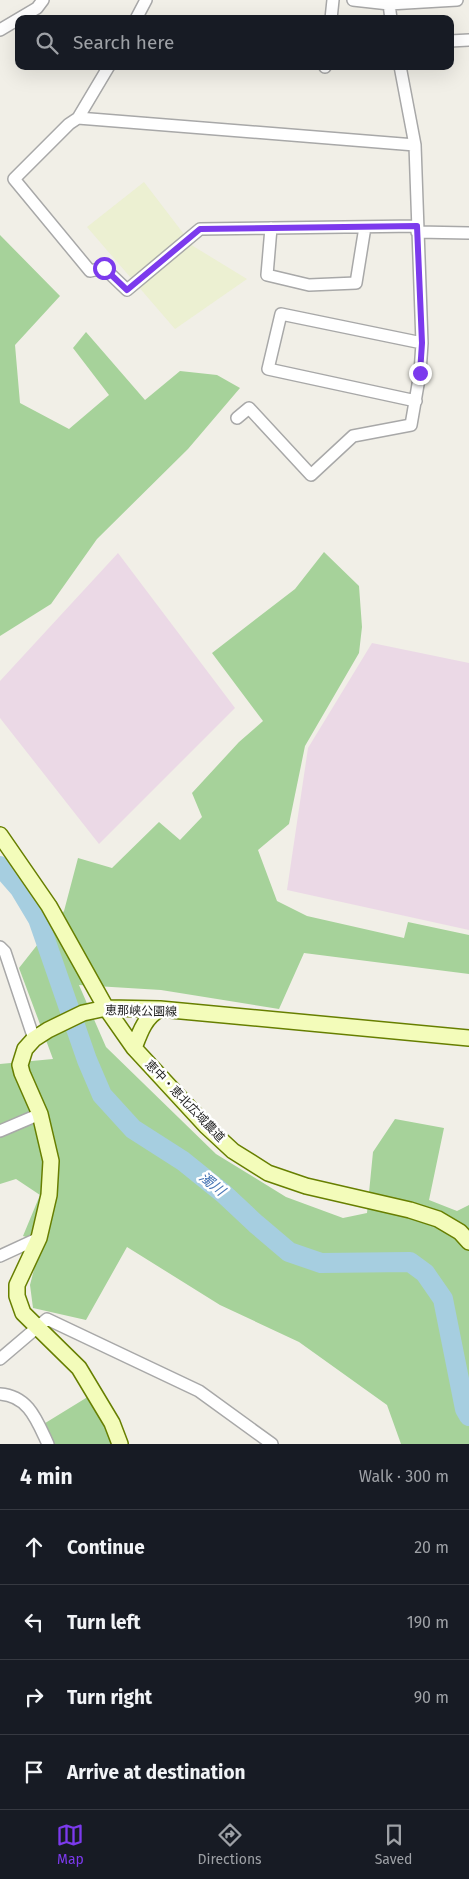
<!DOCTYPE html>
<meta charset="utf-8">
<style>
body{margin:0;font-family:"Fira Sans","Noto Sans JP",sans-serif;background:#20242c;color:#f1f3f6}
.stop{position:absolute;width:15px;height:15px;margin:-11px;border:4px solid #7c3aed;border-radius:50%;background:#fff}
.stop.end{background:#7c3aed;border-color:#fff;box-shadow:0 1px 5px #0008}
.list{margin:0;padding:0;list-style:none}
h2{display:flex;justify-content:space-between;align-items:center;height:65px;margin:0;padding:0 20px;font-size:21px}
h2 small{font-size:16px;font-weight:400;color:#9ea1a6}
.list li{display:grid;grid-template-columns:32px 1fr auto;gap:15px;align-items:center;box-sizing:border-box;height:75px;padding:0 20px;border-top:1px solid #363941}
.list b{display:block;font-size:19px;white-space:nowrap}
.list em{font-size:16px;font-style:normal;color:#9ea1a6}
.icon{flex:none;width:28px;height:28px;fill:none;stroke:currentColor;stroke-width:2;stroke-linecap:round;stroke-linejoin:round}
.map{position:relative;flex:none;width:469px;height:1444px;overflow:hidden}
.search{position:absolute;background:#171b24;box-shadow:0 5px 20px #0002;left:15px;right:15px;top:15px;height:55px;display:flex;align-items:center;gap:12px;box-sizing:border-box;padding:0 18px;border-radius:10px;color:#9ea1a6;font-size:19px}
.sheet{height:365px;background:#171b24}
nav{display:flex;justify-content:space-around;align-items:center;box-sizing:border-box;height:70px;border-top:1px solid #363941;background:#171b24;font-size:14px;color:#9ea1a6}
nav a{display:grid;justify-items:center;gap:2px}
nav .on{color:#7c3aed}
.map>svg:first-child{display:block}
.industrial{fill:#ebd9e6}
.farmland{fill:#ecf0d2}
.forest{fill:#a6d29a}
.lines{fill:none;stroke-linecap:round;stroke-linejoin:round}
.river{stroke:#a6cee0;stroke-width:20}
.street-casing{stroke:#a8a8a8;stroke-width:14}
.secondary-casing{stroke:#677f00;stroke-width:18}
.street{stroke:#fff;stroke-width:11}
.secondary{stroke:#f3fcba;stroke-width:15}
.route{stroke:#7c3aed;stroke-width:6}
.labels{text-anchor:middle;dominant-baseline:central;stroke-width:5;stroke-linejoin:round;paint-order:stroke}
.street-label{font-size:12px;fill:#212121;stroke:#fff}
.water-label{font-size:14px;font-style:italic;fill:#4876b5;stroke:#fff}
</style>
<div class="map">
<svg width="469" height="1444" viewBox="0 0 469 1444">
<rect width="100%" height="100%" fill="#f1efe7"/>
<path class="industrial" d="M118,553L235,708L99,844L0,718V681Z
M372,643L469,663V930L287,890L308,748Z"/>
<path class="farmland" d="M144,182L193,246L247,279L175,329L87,227Z"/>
<path class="forest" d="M0,235L60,296L15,345L20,403L69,429L109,395L73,348L86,332L145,400L180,371L217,375L240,388L188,449L97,539L51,604L0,636Z
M324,552L359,586L362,627L359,653L305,746L289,824L258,850L277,901L307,916L404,938L408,922L469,935V974L304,953L279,1009L161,990L79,985L106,1047L216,1154L286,1197L343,1218L367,1213L373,1152L395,1119L444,1128L429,1200L457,1211L469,1205V1444H401L387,1405L299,1342L220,1305L127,1247L86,1320L33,1308L30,1285L41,1242L23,1236L40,1195L16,1179L0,1184V1064L53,1059L19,968L64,911L78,858L112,868L159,822L180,840L202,817L192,793L239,742L263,721L212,653L295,589Z
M99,1390L116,1444H46L42,1425Z"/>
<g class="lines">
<path class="river" d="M0,866L20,889L38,919L87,1060L102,1095L133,1129L183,1161L224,1194L256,1224L289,1252L321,1263L410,1262L425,1273L443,1299L465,1409L469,1416"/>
<g class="street-casing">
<path id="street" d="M353,0L389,4L457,0
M389,4L391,19
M136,19L146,0
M331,19L333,0
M0,30L37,8L43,0
M450,41L469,40
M109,66L78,118L69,124L14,179L90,271L104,268L127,290L200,229L417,226
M325,67V66
M78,118L415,145
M271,228L267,275L309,285L356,283L365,227
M417,232L469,233
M416,401L268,369L281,314L422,343
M237,418L249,408L311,475L353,436L411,425L420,373L422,343L415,145L400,66
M0,947L5,952L34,1039
M0,1131L40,1114
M0,1256L39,1238
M0,1359L47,1319L199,1391L272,1444
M0,1394C29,1396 37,1421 48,1444"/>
</g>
<g class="secondary-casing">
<path id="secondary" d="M0,835L49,906L106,1008L134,1048L206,1126L233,1151L268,1173L306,1186L410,1210L438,1219L460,1232L469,1242
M134,1048C140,1032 145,1017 160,1009
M120,1444L112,1423L79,1368L23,1313L17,1296V1285L39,1238L49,1195L51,1161L40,1114L22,1073L20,1065L25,1049L34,1039L48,1030L83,1013L106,1008L160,1009L469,1038"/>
</g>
<use href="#street" class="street"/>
<use href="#secondary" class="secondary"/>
</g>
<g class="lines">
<path class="route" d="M104,268L127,290L200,229L417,226L422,343L420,373"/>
</g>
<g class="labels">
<g class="street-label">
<text transform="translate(141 1011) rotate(1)">恵那峡公園線</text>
<text transform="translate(185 1101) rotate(46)">恵中・恵北広域農道</text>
</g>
<g class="water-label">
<text transform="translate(212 1184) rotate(39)">濁川</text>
</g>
</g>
</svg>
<div class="stop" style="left:104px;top:268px"></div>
<div class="stop end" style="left:420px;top:373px"></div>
<div class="search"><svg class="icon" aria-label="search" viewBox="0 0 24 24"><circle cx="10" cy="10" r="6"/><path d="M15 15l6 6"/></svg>Search here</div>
</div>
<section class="sheet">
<h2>4 min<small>Walk · 300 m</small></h2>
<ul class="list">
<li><svg class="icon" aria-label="ahead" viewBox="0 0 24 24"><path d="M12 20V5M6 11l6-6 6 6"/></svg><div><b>Continue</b></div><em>20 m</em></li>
<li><svg class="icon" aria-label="left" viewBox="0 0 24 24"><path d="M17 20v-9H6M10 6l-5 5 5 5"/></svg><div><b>Turn left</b></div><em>190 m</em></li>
<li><svg class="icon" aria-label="right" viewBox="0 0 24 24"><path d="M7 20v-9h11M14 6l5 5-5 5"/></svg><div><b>Turn right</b></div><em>90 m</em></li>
<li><svg class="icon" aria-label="arrive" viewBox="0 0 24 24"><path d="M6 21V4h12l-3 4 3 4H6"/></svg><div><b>Arrive at destination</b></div></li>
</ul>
</section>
<nav>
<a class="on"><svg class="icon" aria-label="map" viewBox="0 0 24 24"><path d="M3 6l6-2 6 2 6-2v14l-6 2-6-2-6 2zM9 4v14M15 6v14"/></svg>Map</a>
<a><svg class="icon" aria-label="directions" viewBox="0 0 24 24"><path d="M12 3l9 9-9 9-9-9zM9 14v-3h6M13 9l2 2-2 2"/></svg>Directions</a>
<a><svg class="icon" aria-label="saved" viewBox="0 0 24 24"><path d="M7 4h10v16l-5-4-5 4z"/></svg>Saved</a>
</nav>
